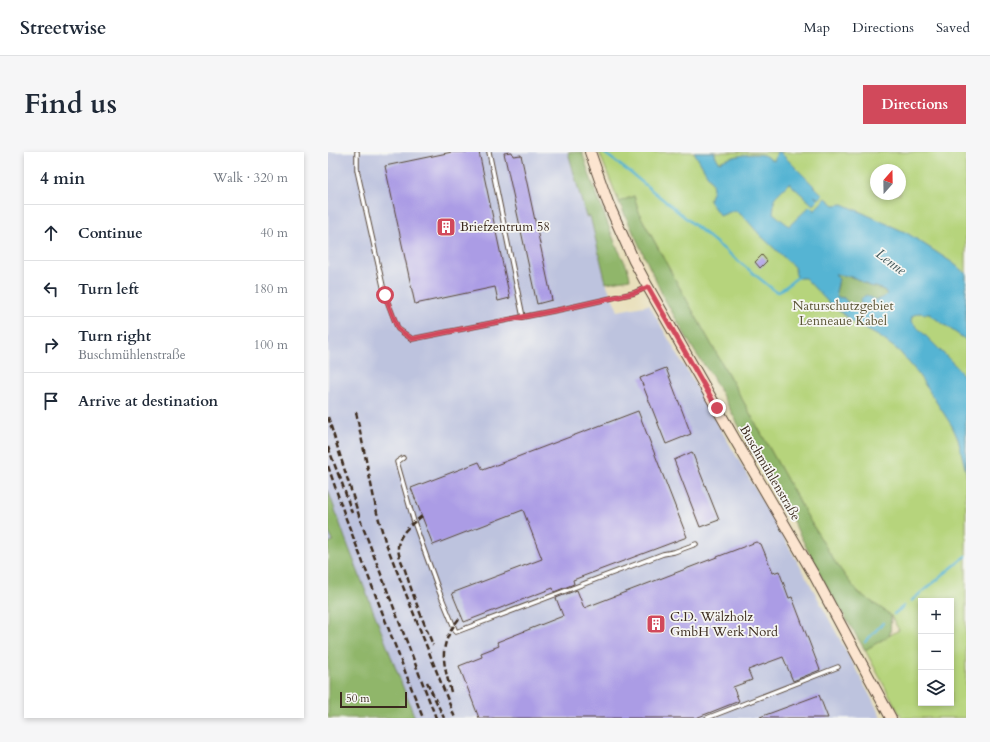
<!DOCTYPE html>
<meta charset="utf-8">
<style>
body{margin:0;font-family:Cardo,serif;background:#f6f6f7;color:#1f2937}
.controls{position:absolute;right:12px;bottom:12px;display:grid;overflow:hidden;border-radius:0px;box-shadow:0 2px 6px #0003}
.controls button{width:36px;height:36px;display:grid;place-items:center;padding:0;border:0;border-bottom:1px solid #e0e1e3;background:#fff;color:#1f2937;font:20px sans-serif}
.compass{position:absolute;left:542px;top:12px;width:36px;height:36px;border-radius:50%;background:#fff;box-shadow:0 2px 6px #0003;rotate:20deg}
.scale{position:absolute;left:12px;bottom:10px;width:67px;box-sizing:border-box;padding-left:4px;border:2px solid #3b2a1e;border-top:0;font-size:11px;line-height:14px;white-space:nowrap;color:#3b2a1e;-webkit-text-stroke:3px #f6f6f2;paint-order:stroke}
.stop{position:absolute;width:12px;height:12px;margin:-9px;border:3px solid #d1495b;border-radius:50%;background:#fff}
.stop.end{background:#d1495b;border-color:#fff;box-shadow:0 1px 4px #0008}
.list{margin:0;padding:0;list-style:none}
h2{display:flex;justify-content:space-between;align-items:center;height:52px;margin:0;padding:0 16px;font-size:17px}
h2 small{font-size:13px;font-weight:400;color:#747a83}
.list li{display:grid;grid-template-columns:26px 1fr auto;gap:12px;align-items:center;box-sizing:border-box;height:56px;padding:0 16px;border-top:1px solid #e0e1e3}
.list b{display:block;font-size:15px;white-space:nowrap}
.list p{margin:0;font-size:13px;white-space:nowrap;color:#747a83}
.list em{font-size:13px;font-style:normal;color:#747a83}
.icon{flex:none;width:22px;height:22px;fill:none;stroke:currentColor;stroke-width:2;stroke-linecap:round;stroke-linejoin:round}
.map{position:relative;flex:none;width:638px;height:566px;overflow:hidden;border-radius:0px}
header{display:flex;align-items:center;gap:24px;box-sizing:border-box;height:56px;padding:0 20px;background:#fff;border-bottom:1px solid #e0e1e3}
header strong{font-size:19px}
nav{display:flex;gap:22px;margin-inline-start:auto;font-size:14px}
.intro{display:flex;align-items:center;justify-content:space-between;box-sizing:border-box;height:96px;padding:0 24px}
h1{margin:0;font-size:28px}
.button{padding:10px 18px;border-radius:0px;background:#d1495b;color:#fff;font-size:14px;font-weight:700}
main{display:flex;gap:24px;padding:0 24px}
aside{flex:1;background:#fff;border-radius:0px;box-shadow:0 2px 6px #0003}
.map>svg:first-child{display:block}
.industrial{fill:#bdc3de}
.green{fill:#b6d47b;stroke:#787f4c;fill-rule:evenodd}
.forest{fill:#90b66b;stroke:#667044}
.water{fill:#55b4d3;stroke:#486f78;fill-rule:evenodd}
.lines{fill:none;stroke-linecap:round;stroke-linejoin:round}
.stream{stroke:#55b4d3;stroke-width:2.5}
.building{fill:#ab9ce5}
.lane-casing{stroke:#554536;stroke-width:5.5}
.secondary-casing{stroke:#554536;stroke-width:12}
.lane{stroke:#fff;stroke-width:3.5}
.secondary{stroke:#fce5d0;stroke-width:10}
.rail{stroke:#3b2a1e;stroke-width:2.5;stroke-dasharray:6 3;stroke-linecap:butt}
.route{stroke:#d1495b;stroke-width:5}
.labels{text-anchor:middle;dominant-baseline:central;stroke-width:3.5;stroke-linejoin:round;paint-order:stroke}
.poi-label{font-size:13px;fill:#3b2a1e;stroke:#f6f6f2;text-anchor:start}
.park-label{font-size:13px;fill:#5a5435;stroke:#f6f6f2}
.street-label{font-size:13px;fill:#3b2a1e;stroke:#f6f6f2}
.water-label{font-size:14px;font-style:italic;fill:#445a5d;stroke:#f6f6f2}
</style>
<header>
<strong>Streetwise</strong>
<nav><a>Map</a><a>Directions</a><a>Saved</a></nav>
</header>
<div class="intro"><h1>Find us</h1><a class="button">Directions</a></div>
<main>
<aside>
<h2>4 min<small>Walk · 320 m</small></h2>
<ul class="list">
<li><svg class="icon" aria-label="ahead" viewBox="0 0 24 24"><path d="M12 20V5M6 11l6-6 6 6"/></svg><div><b>Continue</b></div><em>40 m</em></li>
<li><svg class="icon" aria-label="left" viewBox="0 0 24 24"><path d="M17 20v-9H6M10 6l-5 5 5 5"/></svg><div><b>Turn left</b></div><em>180 m</em></li>
<li><svg class="icon" aria-label="right" viewBox="0 0 24 24"><path d="M7 20v-9h11M14 6l5 5-5 5"/></svg><div><b>Turn right</b><p>Buschmühlenstraße</p></div><em>100 m</em></li>
<li><svg class="icon" aria-label="arrive" viewBox="0 0 24 24"><path d="M6 21V4h12l-3 4 3 4H6"/></svg><div><b>Arrive at destination</b></div></li>
</ul>
</aside>
<div class="map">
<svg width="638" height="566" viewBox="0 0 638 566">
<rect width="100%" height="100%" fill="#f6f6f2"/>
<filter id="ink" filterUnits="userSpaceOnUse"><feTurbulence type="fractalNoise" baseFrequency=".025" numOctaves="2"/><feDisplacementMap in="SourceGraphic" scale="8" xChannelSelector="R" yChannelSelector="G"/><feConvolveMatrix kernelMatrix="1 2 1 2 8 2 1 2 1" color-interpolation-filters="sRGB"/></filter>
<filter id="wash" filterUnits="userSpaceOnUse"><feTurbulence type="fractalNoise" baseFrequency=".012" numOctaves="4" result="noise"/><feDisplacementMap in="SourceGraphic" scale="16" xChannelSelector="R" yChannelSelector="G"/><feGaussianBlur stdDeviation="0.9" result="paint"/><feColorMatrix in="noise" values="0 0 0 0 0 0 0 0 0 0 0 0 0 0 0 0 0 1.4 0 .05"/><feComposite in="paint" operator="in"/></filter>
<g filter="url(#wash)">
<rect width="100%" height="100%" fill="#e9e0bc"/>
<path class="industrial" d="M0,0H240L258,65L262,64L278,131L290,159L321,153L480,428L554,566H0Z"/>
<path class="green" d="M271,0H638V566H575L571,561L537,498L571,478L563,464L557,459L539,447L525,435L505,407L481,367L348,129L312,63L306,44L291,50ZM548,18H572V42H548ZM593,449H623V551H593Z"/>
<path class="forest" d="M240,0H254C264,32 276,62 288,93C293,104 301,115 302,127L278,131L262,64L258,65Z
M306,44L312,63L348,129L481,367L505,407L520,428L531,441L557,459L563,464L562,483L537,498L496,430L454,348L425,300L384,224L367,200L336,146L291,50Z
M506,122L514,123L527,126L541,134L548,135L556,138L559,142L556,145L528,157L523,155L516,146L509,145L508,140L510,133Z
M0,338L17,386L87,566H0V391L5,389L0,379Z"/>
<path class="water" d="M366,0H387V3L391,10C403,5 422,0 435,3C439,4 442,8 446,9L449,0H452L495,43L491,47L486,44L490,48L485,53L461,31L447,45L445,61L461,74L482,54L487,59V57L498,46L506,53L515,52L579,81L625,111L638,122V188L601,162L590,161L584,164L583,169L627,213L638,227V320L630,287L624,274L588,219L571,199L552,185L525,170L501,151L477,126H469L466,115L432,83L417,66L407,58L392,64L381,49L385,37L384,31ZM507,123H514L527,126L541,134L548,135L556,138L559,142L556,145L548,148L538,143L533,147L532,155L528,157L523,155L516,146L509,145L508,140L511,127Z"/>
<g class="lines">
<path class="stream" d="M275,0L304,22L447,139L451,140L471,124
M583,449L638,404
M566,462L576,454
M537,490L555,471"/>
</g>
<g id="blocks">
<path class="building" d="M124,0H151L182,146L170,149L167,135L87,152L57,14Z
M183,0H184L185,4L193,3L224,148L209,152L176,1Z
M434,103L439,109L432,116L427,110Z
M338,216L363,282L338,292L312,226Z
M310,259L359,385L245,428L246,432L226,440L225,436L136,470L124,441L214,407L195,358L105,393L83,336L151,310L155,318Z
M364,300L391,368L372,375L346,308Z
M428,390L433,392L445,421L451,419L461,446L464,445L492,518L465,529L455,505L420,518L424,528L405,535L411,549L368,566H151L131,514L154,505L153,501L171,494L169,490L235,464L228,446L249,438L256,456Z
M491,543L500,566H433L432,565Z"/>
</g>
</g>
<g filter="url(#ink)">
<use href="#blocks" fill-opacity="0" stroke="#554536" stroke-width="1"/>
<g class="lines">
<g class="lane-casing">
<path id="lane" d="M29,0V18L57,143L70,177L84,187L235,157L306,141L319,135
M161,0L195,165
M75,306L69,310L86,370L111,439L128,480L335,402L346,400L368,392
M379,566L510,515"/>
</g>
<g class="secondary-casing">
<path id="secondary" d="M262,0L280,51L306,109L320,135L402,279L486,423L563,566"/>
</g>
<use href="#lane" class="lane"/>
<use href="#secondary" class="secondary"/>
<path class="rail" d="M28,260L49,361L57,389L127,566
M0,265L33,370L108,566
M0,295L12,327
M0,314L17,364L95,566
M11,322L24,361
M94,364C84,372 71,381 70,395C70,403 74,411 77,418C85,444 95,469 105,493
M99,530L116,566
M123,540C114,506 110,493 133,464"/>
</g>
</g>
<g class="lines" filter="url(#ink)">
<path class="route" d="M57,143L70,177L84,187L235,157L306,141L320,135L389,256"/>
</g>
<defs>
<g id="building-square" transform="scale(1)"><rect x="-9" y="-9" width="18" height="18" rx="4" fill="#d1495b" stroke="#f6f6f2"/><path d="M-4-6H4V6H1V3H-1V6H-4ZM-2.5-4.3h1.7v1.8h-1.7ZM.8-4.3h1.7v1.8H.8ZM-2.5-1h1.7V.8h-1.7ZM.8-1h1.7V.8H.8Z" fill="#fff"/></g>
</defs>
<g fill-rule="evenodd">
<use href="#building-square" x="118" y="75"/>
<use href="#building-square" x="328" y="472"/>
</g>
<g class="labels">
<g class="poi-label">
<text x="132" y="75">Briefzentrum 58</text>
<text x="342" y="465">C.D. Wälzholz<tspan x="342" dy="15">GmbH Werk Nord</tspan></text>
</g>
<g class="park-label">
<text x="515" y="154">Naturschutzgebiet<tspan x="515" dy="15">Lenneaue Kabel</tspan></text>
</g>
<g class="street-label">
<text transform="translate(442 321) rotate(60)">Buschmühlenstraße</text>
</g>
<g class="water-label">
<text transform="translate(563 110) rotate(37)">Lenne</text>
</g>
</g>
</svg>
<div class="controls">
<button>+</button>
<button>−</button>
<button><svg class="icon" aria-label="layers" viewBox="0 0 24 24"><path d="M12 4l9 5-9 5-9-5zM3 14l9 5 9-5"/></svg></button>
</div>
<svg class="compass" viewBox="-18 -18 36 36"><path d="M0-13l5 13h-10z" fill="#e53935"/><path d="M0 13l5-13h-10z" fill="#747a83"/></svg>
<div class="scale">50 m</div>
<div class="stop" style="left:57px;top:143px"></div>
<div class="stop end" style="left:389px;top:256px"></div>
</div>
</main>
